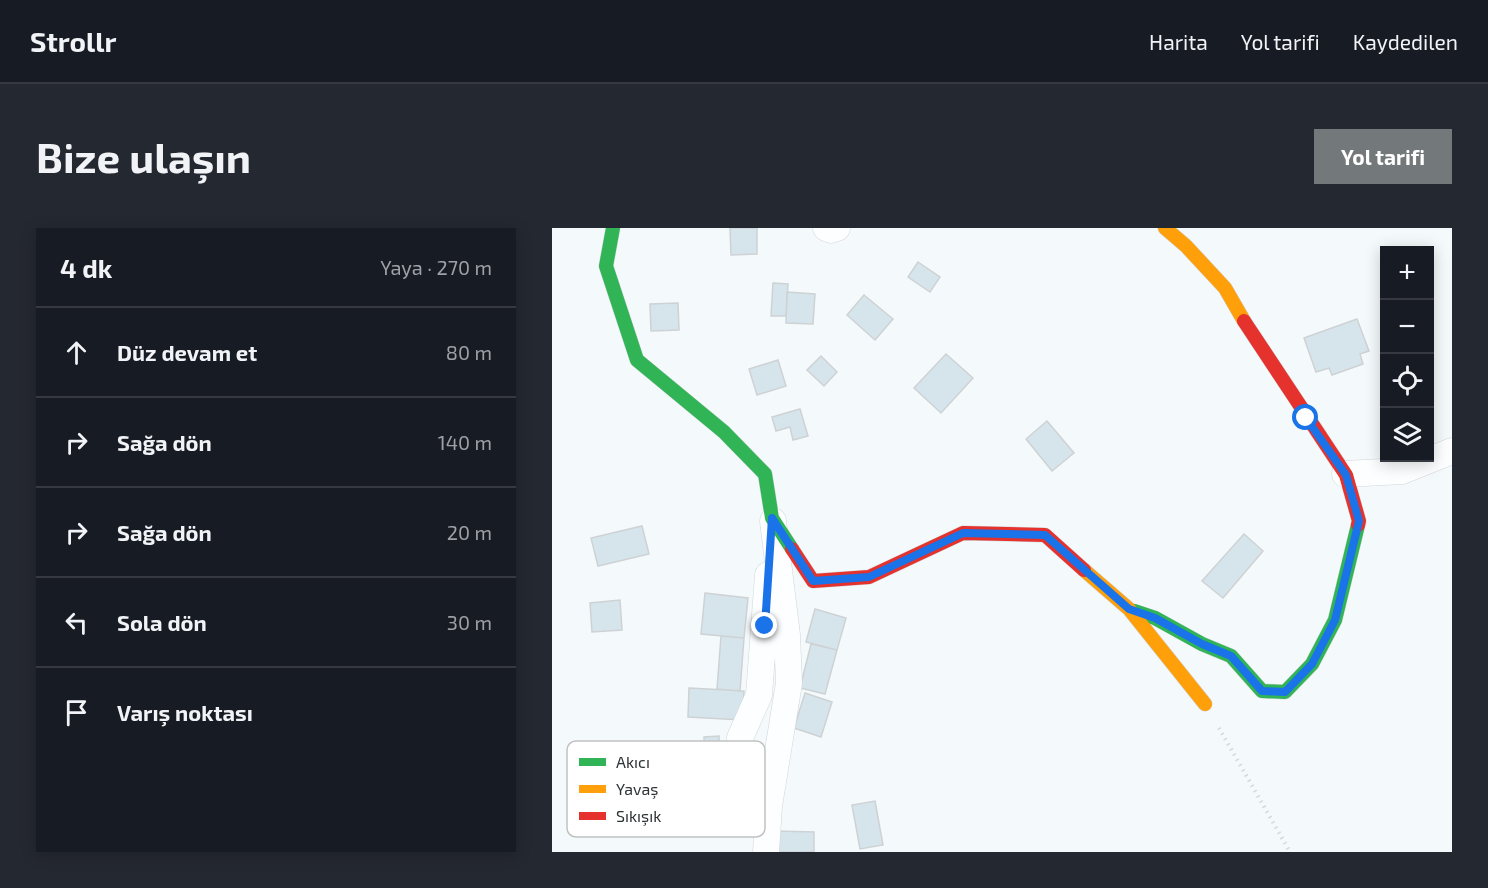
<!DOCTYPE html>
<html lang="tr">
<meta charset="utf-8">
<style>
body{margin:0;font-family:"Exo 2",sans-serif;background:#242831;color:#f1f3f6}
.controls{position:absolute;right:18px;top:18px;display:grid;overflow:hidden;border-radius:0px;box-shadow:0 3px 15px #0003}
.controls button{width:54px;height:54px;display:grid;place-items:center;padding:0;border:0;border-bottom:2px solid #363941;background:#171b24;color:#f1f3f6;font:30px sans-serif}
.stop{position:absolute;width:18px;height:18px;margin:-14px;border:4px solid #1a73e8;border-radius:50%;background:#fff}
.stop.end{background:#1a73e8;border-color:#fff;box-shadow:0 2px 6px #0008}
.list{margin:0;padding:0;list-style:none}
h2{display:flex;justify-content:space-between;align-items:center;height:78px;margin:0;padding:0 24px;font-size:26px}
h2 small{font-size:20px;font-weight:400;color:#9ea1a6}
.list li{display:grid;grid-template-columns:39px 1fr auto;gap:18px;align-items:center;box-sizing:border-box;height:90px;padding:0 24px;border-top:2px solid #363941}
.list b{display:block;font-size:22px;white-space:nowrap}
.list em{font-size:20px;font-style:normal;color:#9ea1a6}
.icon{flex:none;width:33px;height:33px;fill:none;stroke:currentColor;stroke-width:2;stroke-linecap:round;stroke-linejoin:round}
.map{position:relative;flex:none;width:900px;height:624px;overflow:hidden;border-radius:0px}
header{display:flex;align-items:center;gap:36px;box-sizing:border-box;height:84px;padding:0 30px;background:#171b24;border-bottom:2px solid #363941}
header strong{font-size:28px}
nav{display:flex;gap:33px;margin-inline-start:auto;font-size:21px}
.intro{display:flex;align-items:center;justify-content:space-between;box-sizing:border-box;height:144px;padding:0 36px}
h1{margin:0;font-size:42px}
.button{padding:15px 27px;border-radius:0px;background:#73787a;color:#fff;font-size:21px;font-weight:700}
main{display:flex;gap:36px;padding:0 36px}
aside{flex:1;background:#171b24;border-radius:0px;box-shadow:0 3px 15px #0003}
.map>svg:first-child{display:block}
.building{fill:#d6e5ec;stroke:#ced2d4;stroke-width:1.5}
.lines{fill:none;stroke-linecap:round;stroke-linejoin:round}
.street-casing{stroke:#d2d6d9;stroke-width:27}
.fast-casing{stroke:#d2d6d9;stroke-width:15}
.slow-casing{stroke:#d2d6d9;stroke-width:15}
.jam-casing{stroke:#d2d6d9;stroke-width:15}
.path{stroke:#d6d8d9;stroke-width:4;stroke-dasharray:1.5 4.5;stroke-linecap:butt}
.street{stroke:#fdfeff;stroke-width:26}
.fast{stroke:#30b455;stroke-width:14}
.slow{stroke:#ff9f0a;stroke-width:14}
.jam{stroke:#e5322d;stroke-width:14}
.route{stroke:#1a73e8;stroke-width:8}
.key{fill:#fff;stroke:#c0c2c2;stroke-width:1.5}
.key-label{font-size:16px;fill:#2d3234}
</style>
<header>
<strong>Strollr</strong>
<nav><a>Harita</a><a>Yol tarifi</a><a>Kaydedilen</a></nav>
</header>
<div class="intro"><h1>Bize ulaşın</h1><a class="button">Yol tarifi</a></div>
<main>
<aside>
<h2>4 dk<small>Yaya · 270 m</small></h2>
<ul class="list">
<li><svg class="icon" aria-label="ahead" viewBox="0 0 24 24"><path d="M12 20V5M6 11l6-6 6 6"/></svg><div><b>Düz devam et</b></div><em>80 m</em></li>
<li><svg class="icon" aria-label="right" viewBox="0 0 24 24"><path d="M7 20v-9h11M14 6l5 5-5 5"/></svg><div><b>Sağa dön</b></div><em>140 m</em></li>
<li><svg class="icon" aria-label="right" viewBox="0 0 24 24"><path d="M7 20v-9h11M14 6l5 5-5 5"/></svg><div><b>Sağa dön</b></div><em>20 m</em></li>
<li><svg class="icon" aria-label="left" viewBox="0 0 24 24"><path d="M17 20v-9H6M10 6l-5 5 5 5"/></svg><div><b>Sola dön</b></div><em>30 m</em></li>
<li><svg class="icon" aria-label="arrive" viewBox="0 0 24 24"><path d="M6 21V4h12l-3 4 3 4H6"/></svg><div><b>Varış noktası</b></div></li>
</ul>
</aside>
<div class="map">
<svg width="900" height="624" viewBox="0 0 900 624">
<rect width="100%" height="100%" fill="#f4f9fc"/>
<path class="building" d="M178,0H205V26L179,27Z
M366,34L388,49L378,64L356,49Z
M221,55L236,56L234,88H219Z
M235,64L263,66L261,96L234,95Z
M312,67L341,91L323,112L295,87Z
M126,75L127,102L99,103L98,76Z
M805,91L817,123L808,126L811,136L780,147L777,140L764,144L752,110Z
M394,126L421,150L389,185L362,160Z
M269,128L285,144L272,158L255,142Z
M226,132L234,158L205,167L197,141Z
M248,181L256,208L241,212L238,199L224,203L220,189Z
M495,193L522,225L500,243L474,211Z
M90,298L97,326L46,338L39,310Z
M692,306L711,323L671,370L650,353Z
M153,365L196,370L192,410L149,406Z
M68,372L70,402L40,404L38,375Z
M263,381L294,390L285,422L254,414Z
M169,408L192,410L188,463L165,461Z
M259,416L285,422L273,466L248,460Z
M137,460L192,463L190,492L136,489Z
M253,465L280,474L269,509L242,500Z
M167,508V543H153L152,509Z
M323,573L331,617L308,621L300,577Z
M223,603L262,604V624H222Z"/>
<g class="lines">
<g class="street-casing">
<path id="street" d="M274,0L279,2L285,0
M793,246L850,243L900,223
M188,510L207,467L216,347
M214,624L217,578L237,455L235,407L221,293"/>
</g>
<g class="fast-casing">
<path id="fast" d="M61,0L54,38L85,132L172,204L213,246L220,290L240,321
M582,383L603,390L650,416L679,428L710,463L733,464L760,436L783,392L806,297"/>
</g>
<g class="slow-casing">
<path id="slow" d="M613,0L634,18L673,60L692,93
M532,342L577,381L653,476"/>
</g>
<g class="jam-casing">
<path id="jam" d="M692,93L794,247L807,293L806,297
M240,321L261,353L317,349L411,305L493,307L532,342"/>
</g>
<path class="path" d="M667,500L738,624"/>
<use href="#street" class="street"/>
<use href="#fast" class="fast"/>
<use href="#slow" class="slow"/>
<use href="#jam" class="jam"/>
</g>
<g class="lines">
<path class="route" d="M213,398L220,290L261,353L317,349L411,305L493,307L577,381L603,390L650,416L679,428L710,463L733,464L760,436L783,392L807,293L794,247L754,190"/>
</g>
<rect x="15" y="513" width="198" height="96" rx="9" class="key"/>
<rect x="27" y="530" width="27" height="8" fill="#30b455"/>
<rect x="27" y="557" width="27" height="8" fill="#ff9f0a"/>
<rect x="27" y="584" width="27" height="8" fill="#e5322d"/>
<g class="key-label">
<text x="64" y="540">Akıcı</text>
<text x="64" y="567">Yavaş</text>
<text x="64" y="594">Sıkışık</text>
</g>
</svg>
<div class="controls">
<button>+</button>
<button>−</button>
<button><svg class="icon" aria-label="locate" viewBox="0 0 24 24"><circle cx="12" cy="12" r="6"/><path d="M12 2v4M12 18v4M2 12h4M18 12h4"/></svg></button>
<button><svg class="icon" aria-label="layers" viewBox="0 0 24 24"><path d="M12 4l9 5-9 5-9-5zM3 14l9 5 9-5"/></svg></button>
</div>
<div class="stop" style="left:754px;top:190px"></div>
<div class="stop end" style="left:213px;top:398px"></div>
</div>
</main>
